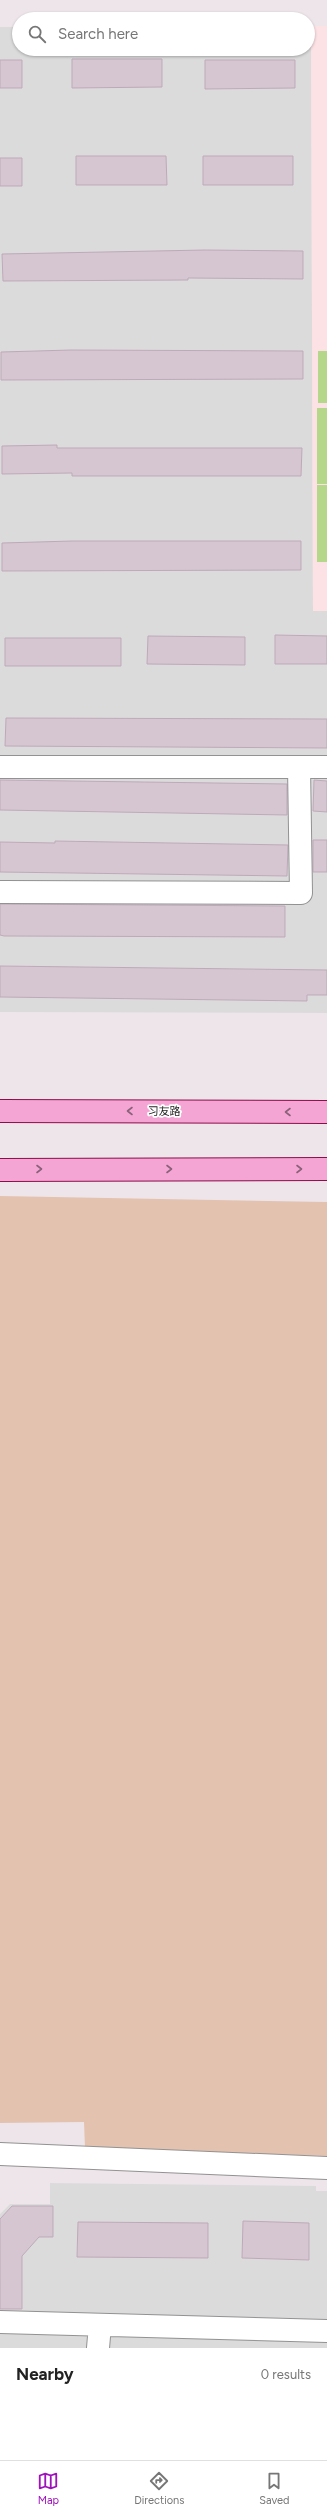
<!DOCTYPE html>
<meta charset="utf-8">
<style>
body{margin:0;font-family:Figtree,"Noto Sans SC",sans-serif;background:#f6f6f6;color:#222}
.list{margin:0;padding:0;list-style:none}
h2{display:flex;justify-content:space-between;align-items:center;height:52px;margin:0;padding:0 16px;font-size:17px}
h2 small{font-size:13px;font-weight:400;color:#767676}
.icon{flex:none;width:22px;height:22px;fill:none;stroke:currentColor;stroke-width:2;stroke-linecap:round;stroke-linejoin:round}
.map{position:relative;flex:none;width:327px;height:2348px;overflow:hidden}
.search{position:absolute;background:#fff;box-shadow:0 1px 3px #0004;left:12px;right:12px;top:12px;height:44px;display:flex;align-items:center;gap:10px;box-sizing:border-box;padding:0 14px;border-radius:22px;color:#767676;font-size:15px}
.sheet{height:112px;background:#fff}
nav{display:flex;justify-content:space-around;align-items:center;box-sizing:border-box;height:56px;border-top:1px solid #e0e0e0;background:#fff;font-size:11px;color:#767676}
nav a{display:grid;justify-items:center;gap:2px}
nav .on{color:#9f12bb}
.map>svg:first-child{display:block}
.residential{fill:#dcdbdc}
.education{fill:#fce1e5}
.grass{fill:#e4c2b0}
.pitch{fill:#b5d78a}
.building{fill:#d5c6d1;stroke:#bfa9b9}
.lines{fill:none;stroke-linecap:round;stroke-linejoin:round}
.minor-casing{stroke:#929292;stroke-width:24}
.major-casing{stroke:#8c0d4c;stroke-width:24}
.minor{stroke:#fff;stroke-width:22}
.major{stroke:#f4a5d4;stroke-width:22}
.oneway{stroke:#896279}
.labels{text-anchor:middle;dominant-baseline:central;stroke-width:3.5;stroke-linejoin:round;paint-order:stroke}
.street-label{font-size:11px;fill:#1e1e1e;stroke:#fff}
</style>
<div class="map">
<svg width="327" height="2348" viewBox="0 0 327 2348">
<rect width="100%" height="100%" fill="#eee5ea"/>
<path class="residential" d="M308,26H311L313,610L327,611V1013L0,1012V27H19V49H308Z
M50,2183L316,2186V2191H327V2348H0V2214L10,2204H50Z"/>
<path class="education" d="M311,26H327V611H313Z"/>
<path class="grass" d="M0,1196L327,1202V2156L85,2148L84,2122L0,2123Z"/>
<path class="pitch" d="M318,351H327V403H318Z
M317,408H327V484H317Z
M317,485H327V562H317Z"/>
<path class="building" d="M72,59H162V87L72,88Z
M0,60H22V88H0Z
M205,60H295V88L205,89Z
M76,156H166L167,185H76Z
M203,156H293V185H203Z
M0,158H22V186H0Z
M205,250L303,251V279L188,278V280L3,281L2,254Z
M71,350L303,351V379L1,380V352Z
M57,445V448H302L301,476H72V473L2,474V446Z
M72,541H301V570L2,571V543Z
M275,635L327,636V664H275Z
M148,636L245,637V665L147,664Z
M5,638H121V666H5Z
M6,718L327,719V748L5,746Z
M0,780L287,784V815L0,810Z
M314,780L327,781V812L313,811Z
M313,840H327V872H313Z
M55,841L288,845L287,876L0,872V842L55,843Z
M0,904L285,906V937L4,936L0,935Z
M0,966L327,970V995H307V1001L0,997Z
M12,2206H53V2237H39L22,2256V2309H0V2219Z
M243,2221L309,2223V2260L242,2258Z
M78,2222L208,2223V2258L77,2257Z"/>
<g class="lines">
<g class="minor-casing">
<path id="minor" d="M0,767H327
M0,892L301,893L299,767
M0,2154L327,2168
M0,2322L327,2331
M98,2348L100,2325"/>
</g>
<g class="major-casing">
<path id="major" d="M0,1111L327,1112
M0,1170L327,1169"/>
</g>
<use href="#minor" class="minor"/>
<use href="#major" class="major"/>
</g>
<defs><path id="oneway-chevron" d="M-2-3.5L2.5 0L-2 3.5" fill="none" stroke-width="1.6" stroke-linecap="round" stroke-linejoin="round"/></defs>
<g class="oneway">
<use href="#oneway-chevron" transform="translate(130 1111) rotate(-180)"/>
<use href="#oneway-chevron" transform="translate(288 1112) rotate(-180)"/>
<use href="#oneway-chevron" transform="translate(39 1169)"/>
<use href="#oneway-chevron" transform="translate(169 1169)"/>
<use href="#oneway-chevron" transform="translate(299 1169)"/>
</g>
<g class="labels">
<g class="street-label">
<text x="164" y="1111">习友路</text>
</g>
</g>
</svg>
<div class="search"><svg class="icon" aria-label="search" viewBox="0 0 24 24"><circle cx="10" cy="10" r="6"/><path d="M15 15l6 6"/></svg>Search here</div>
</div>
<section class="sheet">
<h2>Nearby<small>0 results</small></h2>
<ul class="list">
</ul>
</section>
<nav>
<a class="on"><svg class="icon" aria-label="map" viewBox="0 0 24 24"><path d="M3 6l6-2 6 2 6-2v14l-6 2-6-2-6 2zM9 4v14M15 6v14"/></svg>Map</a>
<a><svg class="icon" aria-label="directions" viewBox="0 0 24 24"><path d="M12 3l9 9-9 9-9-9zM9 14v-3h6M13 9l2 2-2 2"/></svg>Directions</a>
<a><svg class="icon" aria-label="saved" viewBox="0 0 24 24"><path d="M7 4h10v16l-5-4-5 4z"/></svg>Saved</a>
</nav>
